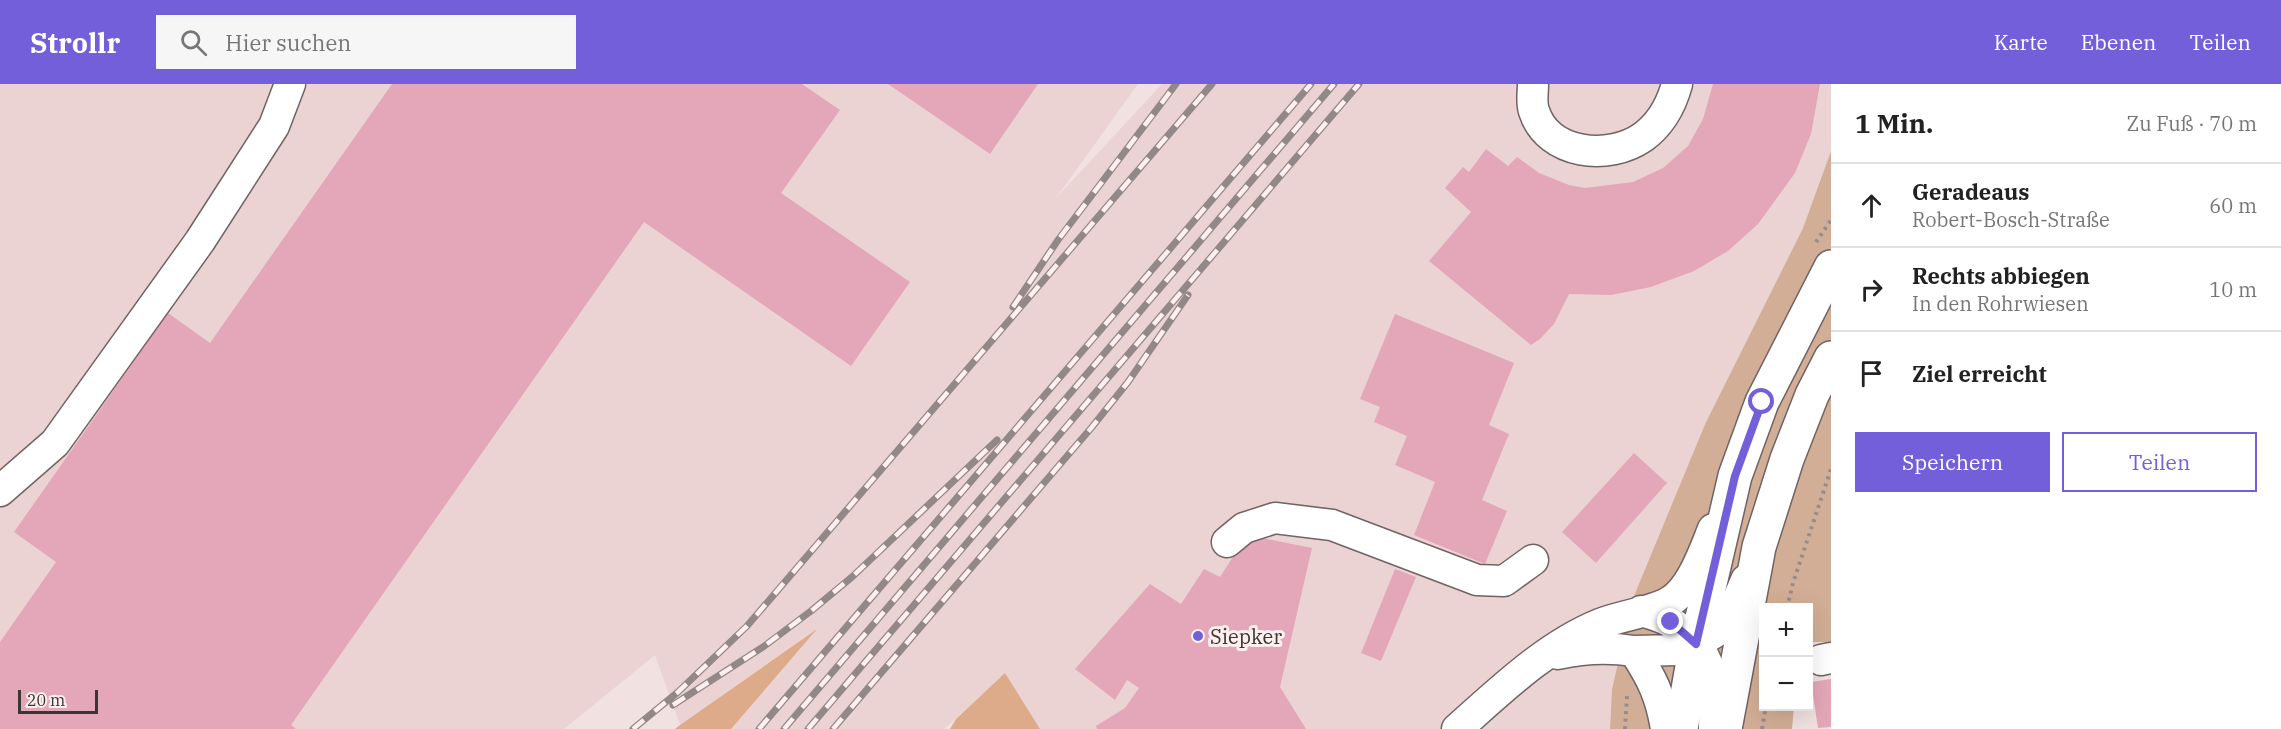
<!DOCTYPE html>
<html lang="de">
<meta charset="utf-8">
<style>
body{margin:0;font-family:"IBM Plex Serif",serif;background:#f6f6f6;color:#222}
.controls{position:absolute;right:18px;bottom:18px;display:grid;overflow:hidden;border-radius:0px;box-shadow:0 6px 24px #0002}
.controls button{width:54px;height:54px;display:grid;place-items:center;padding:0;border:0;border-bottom:2px solid #e0e0e0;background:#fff;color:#222;font:30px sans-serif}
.scale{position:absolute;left:18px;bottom:15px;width:80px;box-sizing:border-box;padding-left:6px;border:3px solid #3b3535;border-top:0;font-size:16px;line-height:21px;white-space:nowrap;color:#3b3535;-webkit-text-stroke:4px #ffefee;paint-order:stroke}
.stop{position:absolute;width:18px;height:18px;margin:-14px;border:4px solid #735fda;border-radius:50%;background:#fff}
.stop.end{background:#735fda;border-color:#fff;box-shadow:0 2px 6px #0008}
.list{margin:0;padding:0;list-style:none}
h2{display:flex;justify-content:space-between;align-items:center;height:78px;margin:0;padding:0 24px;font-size:26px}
h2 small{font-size:20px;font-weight:400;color:#767676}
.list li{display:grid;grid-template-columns:39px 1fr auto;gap:18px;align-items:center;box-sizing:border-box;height:84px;padding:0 24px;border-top:2px solid #e0e0e0}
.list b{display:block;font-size:22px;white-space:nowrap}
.list p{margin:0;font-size:20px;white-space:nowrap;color:#767676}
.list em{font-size:20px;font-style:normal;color:#767676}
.actions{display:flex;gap:12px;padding:18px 24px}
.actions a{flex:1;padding:14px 0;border:2px solid #735fda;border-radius:0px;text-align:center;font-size:21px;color:#735fda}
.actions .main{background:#735fda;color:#fff}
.icon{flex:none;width:33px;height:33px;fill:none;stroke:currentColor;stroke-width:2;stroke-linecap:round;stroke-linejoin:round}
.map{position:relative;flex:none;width:1831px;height:645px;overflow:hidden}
header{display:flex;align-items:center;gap:36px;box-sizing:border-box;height:84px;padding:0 30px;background:#735fda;color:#fff}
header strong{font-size:28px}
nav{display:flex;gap:33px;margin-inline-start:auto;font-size:21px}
.search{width:420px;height:54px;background:#f6f6f6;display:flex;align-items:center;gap:15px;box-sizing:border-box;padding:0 21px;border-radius:0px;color:#767676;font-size:22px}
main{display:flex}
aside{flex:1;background:#fff}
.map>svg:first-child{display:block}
.built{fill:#ebd3d3}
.green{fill:#d3ae96}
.forest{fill:#ddab8a}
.building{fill:#e4a7b9}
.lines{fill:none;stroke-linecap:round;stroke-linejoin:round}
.minor-casing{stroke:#716363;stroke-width:33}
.major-casing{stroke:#716363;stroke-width:36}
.path{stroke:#978c8c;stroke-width:4;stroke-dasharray:3 4.5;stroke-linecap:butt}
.minor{stroke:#fff;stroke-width:30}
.major{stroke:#fff;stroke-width:33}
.rail-casing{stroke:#938888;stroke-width:7}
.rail{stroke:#ffefee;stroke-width:4.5;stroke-dasharray:14;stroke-linecap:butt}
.route{stroke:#735fda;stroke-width:8}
.poi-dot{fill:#735fda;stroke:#ffefee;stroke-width:2}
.labels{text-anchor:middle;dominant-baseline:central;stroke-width:6;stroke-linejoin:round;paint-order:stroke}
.poi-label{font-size:20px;fill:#3b3535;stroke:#ffefee;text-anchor:start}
</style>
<header>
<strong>Strollr</strong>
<div class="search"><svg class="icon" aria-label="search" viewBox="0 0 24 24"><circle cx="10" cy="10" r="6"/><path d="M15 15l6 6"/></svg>Hier suchen</div>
<nav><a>Karte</a><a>Ebenen</a><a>Teilen</a></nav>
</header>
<main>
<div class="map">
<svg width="1831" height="645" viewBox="0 0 1831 645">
<rect width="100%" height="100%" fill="#f1e1e1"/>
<path class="built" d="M0,0H1138L1056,114L1162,0H1831V67L1803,144L1706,338L1612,605L1610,645H1040L1005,590L944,645H731L814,547L680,641L655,571L564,645H0Z"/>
<path class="green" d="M1831,67V558H1809L1808,524H1764V622L1794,623L1792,645H1610L1612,605L1634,512L1706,338L1803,144Z"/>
<path class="forest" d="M817,545L731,645H675L680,641Z
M1005,589L1040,645H950L956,635Z"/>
<path class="building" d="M392,0H802L840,26L781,109L910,198L851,282L644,138L291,641L296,645H0V558L56,478L14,448L168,229L210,259Z
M888,0H1038L990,70Z
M1713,0H1820L1811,50L1795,89L1758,140L1728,167L1694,187L1651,203L1611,211L1569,210L1554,240L1540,255L1531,261L1429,177L1471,128L1445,104L1463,83L1469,88L1486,65L1508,82L1517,73L1539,89L1569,101L1585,104L1633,98L1663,84L1688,62L1703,35Z
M1395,230L1514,279L1489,341L1509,350L1482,416L1507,427L1485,480L1414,451L1435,398L1395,381L1407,352L1374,338L1380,323L1360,315Z
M1634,369L1667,399L1596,479L1562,448Z
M1247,451L1312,464L1280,603L1306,645H1097L1096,642L1125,624L1139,604L1127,596L1115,616L1075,585L1150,500L1181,520L1204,485L1220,493Z
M1395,485L1416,493L1381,577L1361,569Z
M1831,595V643L1818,644L1811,598Z"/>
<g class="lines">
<g class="minor-casing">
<path id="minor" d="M1533,0C1533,9 1531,19 1534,27C1548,71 1609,77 1643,53C1661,40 1671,22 1677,0
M0,407L55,359L200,157L274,42L290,0
M1227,458L1244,444L1275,434L1332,441L1477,496L1504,497L1533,476
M1641,527C1651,530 1663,533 1672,539C1714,566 1715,600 1714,645
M1634,567L1678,566L1696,560L1719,546L1732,529L1746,496
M1558,570C1584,564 1607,563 1634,567C1652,594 1661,613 1666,645
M1821,576L1831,574
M1457,645C1500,607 1546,562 1600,540C1619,532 1652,528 1669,518C1691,506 1704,467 1713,445"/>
</g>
<g class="major-casing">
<path id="major" d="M1681,645L1696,560L1735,392L1762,318L1831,183
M1725,645L1759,463L1787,375L1812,311L1831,274"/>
</g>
<path class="path" d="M1816,158L1831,136
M1787,524L1793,499L1831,385
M1625,645L1627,612
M1762,645L1766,622"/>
<use href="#minor" class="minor"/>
<use href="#major" class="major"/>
<g class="rail-casing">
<path id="rail" d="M1013,223L1058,156L1176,0
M673,621L763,563L811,527L852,493L997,356
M633,645L678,608L747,542L1212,0
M759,645L1311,0
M784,645L1334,0
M808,645L1359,0
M833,645L1092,343L1128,298L1188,211"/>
</g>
<use href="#rail" class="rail"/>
</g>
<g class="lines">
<path class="route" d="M1671,538L1696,560L1735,392L1762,318"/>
</g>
<circle class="poi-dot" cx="1198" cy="552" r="6"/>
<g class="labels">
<g class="poi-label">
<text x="1210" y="552">Siepker</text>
</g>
</g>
</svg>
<div class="controls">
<button>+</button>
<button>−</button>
</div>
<div class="scale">20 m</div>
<div class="stop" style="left:1762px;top:318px"></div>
<div class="stop end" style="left:1671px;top:538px"></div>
</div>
<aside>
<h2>1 Min.<small>Zu Fuß · 70 m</small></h2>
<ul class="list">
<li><svg class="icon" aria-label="ahead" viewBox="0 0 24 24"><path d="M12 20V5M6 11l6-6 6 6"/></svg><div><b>Geradeaus</b><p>Robert-Bosch-Straße</p></div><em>60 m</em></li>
<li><svg class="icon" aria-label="right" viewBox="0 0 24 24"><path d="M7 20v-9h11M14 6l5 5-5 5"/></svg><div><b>Rechts abbiegen</b><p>In den Rohrwiesen</p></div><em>10 m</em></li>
<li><svg class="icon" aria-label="arrive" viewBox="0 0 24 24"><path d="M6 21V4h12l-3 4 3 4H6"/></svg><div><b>Ziel erreicht</b></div></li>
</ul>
<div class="actions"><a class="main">Speichern</a><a>Teilen</a></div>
</aside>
</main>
